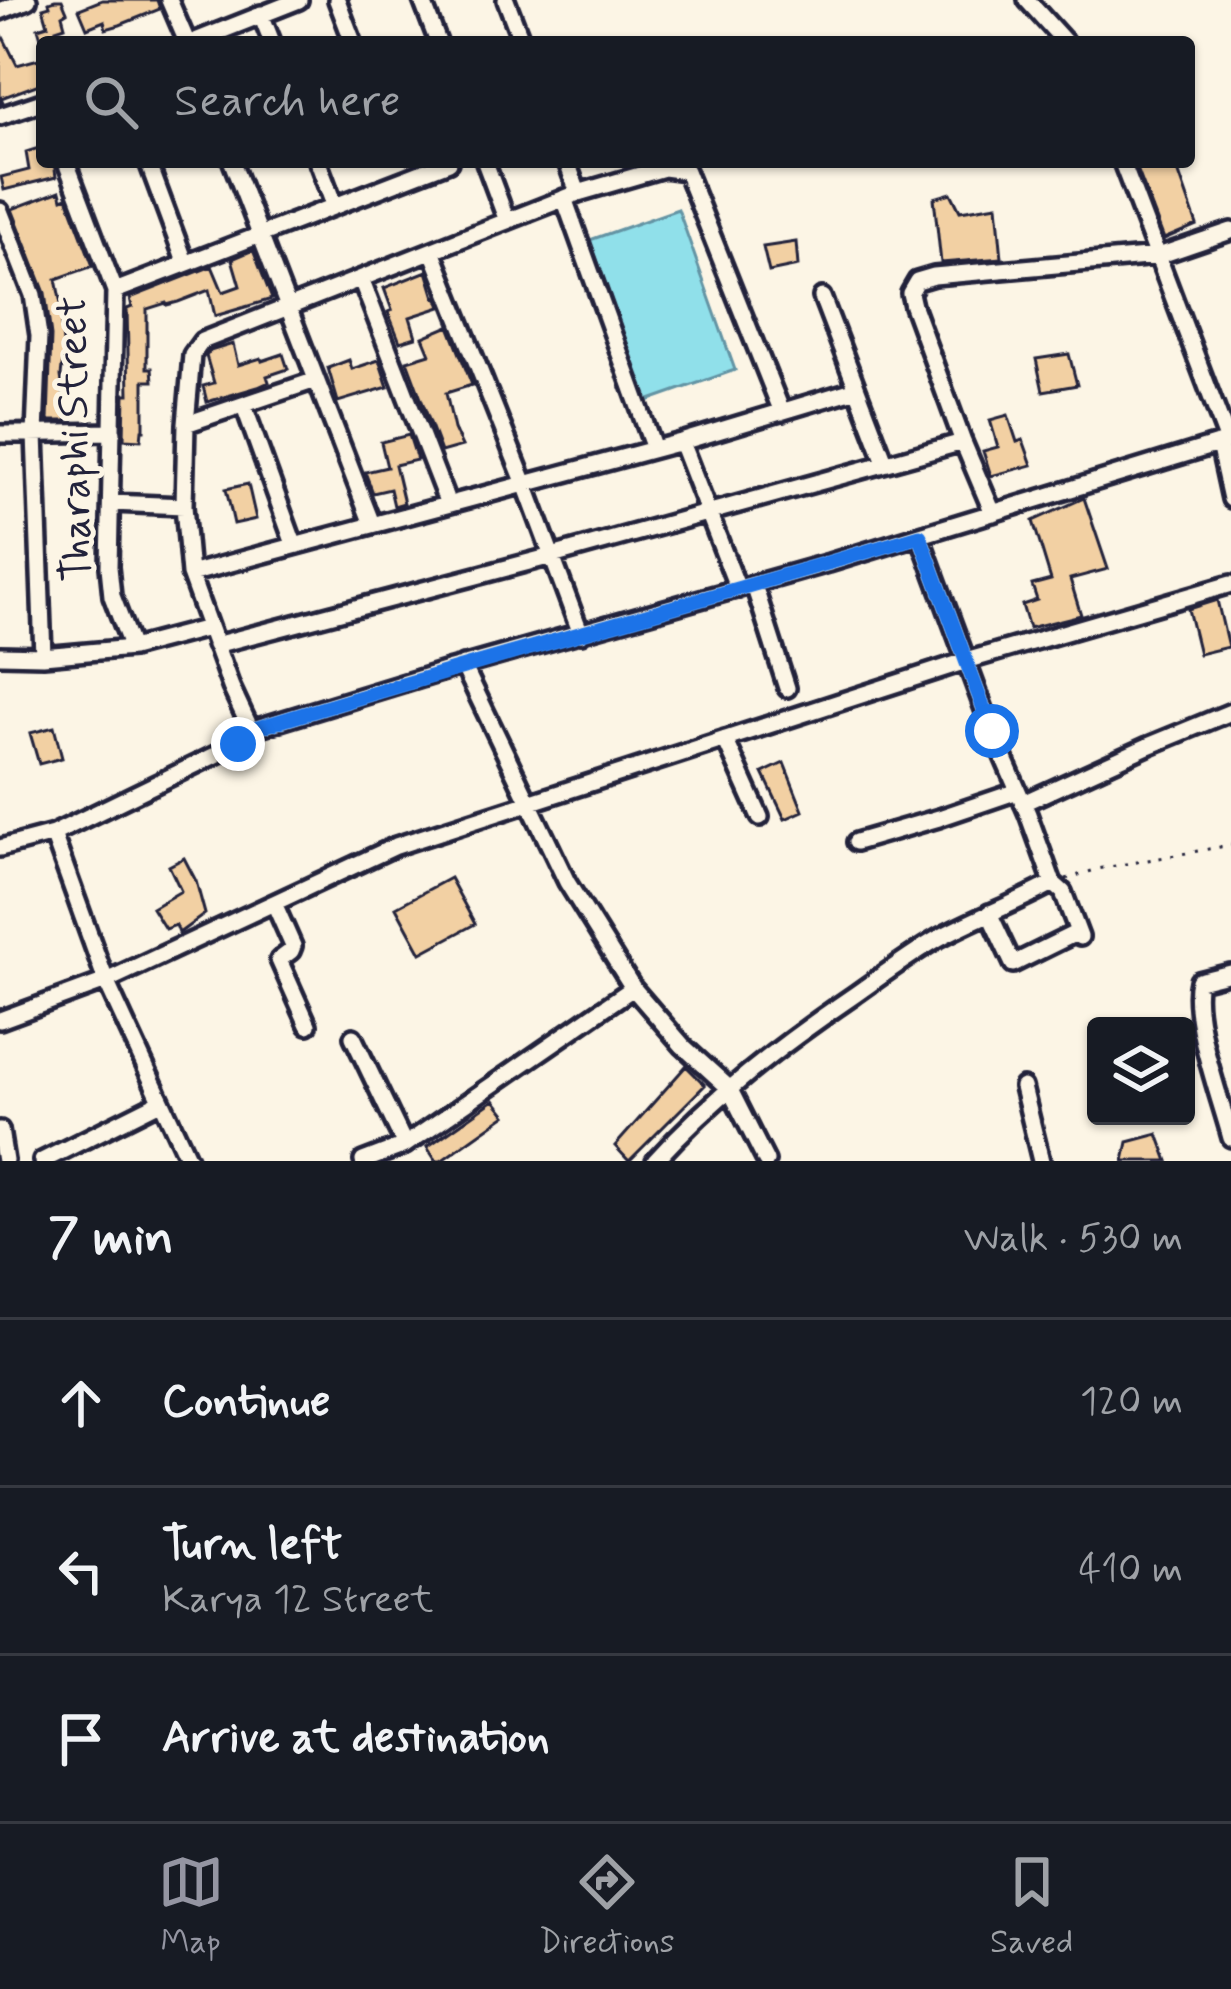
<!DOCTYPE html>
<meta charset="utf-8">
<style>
body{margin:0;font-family:Mynerve,sans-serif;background:#20242c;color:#f1f3f6}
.controls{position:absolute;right:36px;bottom:36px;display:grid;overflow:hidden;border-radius:12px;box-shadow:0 3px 9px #0004}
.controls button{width:108px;height:108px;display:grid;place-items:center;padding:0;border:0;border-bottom:3px solid #363941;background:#171b24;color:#f1f3f6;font:60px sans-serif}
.stop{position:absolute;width:36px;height:36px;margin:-27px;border:9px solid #1a73e8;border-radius:50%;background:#fff}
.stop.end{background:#1a73e8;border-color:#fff;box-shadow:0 3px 12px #0008}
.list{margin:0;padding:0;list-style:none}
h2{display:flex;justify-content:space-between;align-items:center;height:156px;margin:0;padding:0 48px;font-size:51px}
h2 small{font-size:39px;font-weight:400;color:#9ea1a6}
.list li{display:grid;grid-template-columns:78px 1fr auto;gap:36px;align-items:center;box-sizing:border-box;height:168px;padding:0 48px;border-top:3px solid #363941}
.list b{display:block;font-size:45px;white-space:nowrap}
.list p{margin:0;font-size:39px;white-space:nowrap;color:#9ea1a6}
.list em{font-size:39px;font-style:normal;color:#9ea1a6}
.icon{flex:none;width:66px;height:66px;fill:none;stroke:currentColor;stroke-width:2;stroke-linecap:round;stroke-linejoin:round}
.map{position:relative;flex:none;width:1231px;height:1161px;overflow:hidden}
.search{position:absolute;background:#171b24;box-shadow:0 3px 9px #0004;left:36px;right:36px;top:36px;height:132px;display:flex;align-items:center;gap:30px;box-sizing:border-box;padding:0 42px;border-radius:12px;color:#9ea1a6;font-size:45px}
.sheet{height:660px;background:#171b24}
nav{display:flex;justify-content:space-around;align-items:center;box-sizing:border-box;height:168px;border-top:3px solid #363941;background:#171b24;font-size:33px;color:#9ea1a6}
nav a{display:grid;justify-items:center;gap:6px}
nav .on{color:#9495a2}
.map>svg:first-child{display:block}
.water{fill:#90e0ea;stroke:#6494a4;stroke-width:3}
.building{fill:#f2d0a3;stroke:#22223b;stroke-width:3}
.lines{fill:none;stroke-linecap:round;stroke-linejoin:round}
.minor-casing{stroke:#22223b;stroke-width:24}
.path{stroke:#22223b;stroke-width:3;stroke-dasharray:3 9;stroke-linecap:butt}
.minor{stroke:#fcf5e5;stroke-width:15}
.route{stroke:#1a73e8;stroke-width:15}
.labels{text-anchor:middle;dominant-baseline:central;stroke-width:10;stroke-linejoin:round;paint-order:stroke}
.street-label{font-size:42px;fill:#22223b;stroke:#fcf5e5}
</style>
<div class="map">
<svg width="1231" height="1161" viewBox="0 0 1231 1161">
<rect width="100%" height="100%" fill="#fcf5e5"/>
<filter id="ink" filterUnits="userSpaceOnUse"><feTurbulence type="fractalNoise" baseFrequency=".00833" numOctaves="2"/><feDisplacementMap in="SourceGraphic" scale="24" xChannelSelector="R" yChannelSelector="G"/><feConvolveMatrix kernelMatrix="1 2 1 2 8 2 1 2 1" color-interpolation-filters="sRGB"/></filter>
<g filter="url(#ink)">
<path class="water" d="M678,209L735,370L647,401L590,240Z"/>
<path class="building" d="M55,0H62L67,12L62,15L65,26L56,29L60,42H42L38,28L48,25L43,8L50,6L49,2Z
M102,0H157L160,9L120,25L106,29L104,21L87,28L79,9Z
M0,31L17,65L42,58V83L1,98L3,102L0,103Z
M42,147V162H54L56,177L4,190L1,177L29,170L26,152Z
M1145,162H1175L1197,225L1164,239L1136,166Z
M60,191L62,199L67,197L93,266L56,279L65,325H61L64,351L61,376L67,421H48L51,336L45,293L12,209Z
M951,193L960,211L997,205L1002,258L941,263L934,198Z
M796,242L798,266L769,272L763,247Z
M253,250L272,299L215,316L209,290L178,302L167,305L166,303L147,309V368H152L153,381H144V430H142L141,440L124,439L125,394H129L127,309L132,307L130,298L212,266L223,292L240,286L232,259Z
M427,271L435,297L437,296L441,307L410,317L416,337L400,342L388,312L392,310L384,288Z
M449,326L472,385L446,393L454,429L462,446L441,452L407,361L430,354L423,337Z
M233,344L238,365L261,358L262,361L283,354L288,369L267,376L269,382L258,387L207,402L203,386L214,383L206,356L210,351Z
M1069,354L1077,385L1043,391L1036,359Z
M349,360L352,369L379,360L388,387L338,402L328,368Z
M1008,415L1017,442L1023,440L1032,465L991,476L983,451L998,447L990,420Z
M409,435L417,460L395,465L404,503L394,506L390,489L373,493L365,472L387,467L381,442Z
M248,484L256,519L234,524L226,489Z
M1084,498L1108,569L1070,579L1081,615L1029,628L1022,605L1037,600L1032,585L1051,580L1033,521Z
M1217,600L1228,647L1199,654L1188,609Z
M54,727L62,758L39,764L30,733Z
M784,763L803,811L785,819L763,773Z
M184,858L196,881L205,914L179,933L176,925L165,929L152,908L181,891L169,866Z
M450,878L475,924L421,953L396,907Z
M686,1066L705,1085L629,1161L615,1146Z
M494,1100L506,1115L441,1161H436L427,1147Z
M1158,1134L1168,1161H1124L1128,1142Z"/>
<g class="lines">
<g class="minor-casing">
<path id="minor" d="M169,0L187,42
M337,0L353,42
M422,0L438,42
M506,0L522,42
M1027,0L1065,42
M0,11L28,0
M261,14L272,42
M193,42L299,0
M0,116L42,102
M66,162L115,291L109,567L112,596L132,648
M148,162L185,262
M232,162L372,524
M318,162L334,205
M485,162L507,221
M567,162L578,193
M1122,162L1228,441
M564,198L654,449
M0,211L33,295L39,336L35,434L43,656
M432,251L525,484L581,634
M361,279L448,504
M115,291L449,162
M822,297L885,462
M244,406L294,544
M186,424L316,380
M0,434L113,432
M681,442L738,589
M1219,444L1231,499
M111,503L184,506
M993,513L963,442L913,306L910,293L917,281L934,276L1158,256L1231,231
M920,536L992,731L1028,814L1053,883L1063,892L1080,937
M190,574L681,442L857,389
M754,585L787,688
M215,645L552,556L963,442
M0,655L43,656L132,648L208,628
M463,665L567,882L633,988L683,1046L729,1088L766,1161
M251,730L231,687L190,574L184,506L186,424L192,355L202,341L578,193L664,168L686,171L782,412
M725,739L760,817
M1023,803L1148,746L1231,712
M53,834L106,981L189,1161
M856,842L939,818L1018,791
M0,848L53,834L238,744L251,730L451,669L829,563L1231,440
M274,903L293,946L291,951L279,960L308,1025
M989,913L1013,964L1078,932
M1231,973L1199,981C1190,1017 1221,1100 1231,1138
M0,1020L106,981L396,846L966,661L1231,584
M353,1037L405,1145
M1023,1087L1041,1161
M0,1130L5,1161
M42,1161L160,1102
M363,1161L405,1145L633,988
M655,1161C713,1097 781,1045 853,996C880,977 908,956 937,939C975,918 1015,904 1053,883"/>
</g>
<path class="path" d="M1066,879L1098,869L1231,845"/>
<use href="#minor" class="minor"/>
</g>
</g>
<g class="lines" filter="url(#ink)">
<path class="route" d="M238,744L251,730C473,662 697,602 920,536L992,731"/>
</g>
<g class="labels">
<g class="street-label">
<text transform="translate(76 439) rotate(-91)">Tharaphi Street</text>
</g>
</g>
</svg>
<div class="controls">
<button><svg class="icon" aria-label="layers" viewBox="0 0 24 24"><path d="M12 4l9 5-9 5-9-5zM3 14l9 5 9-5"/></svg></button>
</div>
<div class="stop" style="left:992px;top:731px"></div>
<div class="stop end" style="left:238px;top:744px"></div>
<div class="search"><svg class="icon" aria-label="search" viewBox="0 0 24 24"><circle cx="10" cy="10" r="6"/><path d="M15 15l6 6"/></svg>Search here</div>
</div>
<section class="sheet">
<h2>7 min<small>Walk · 530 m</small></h2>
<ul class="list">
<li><svg class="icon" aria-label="ahead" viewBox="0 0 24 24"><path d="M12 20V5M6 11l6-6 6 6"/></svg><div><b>Continue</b></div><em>120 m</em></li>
<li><svg class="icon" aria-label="left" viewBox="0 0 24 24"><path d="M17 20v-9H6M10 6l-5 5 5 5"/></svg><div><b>Turn left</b><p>Karya 12 Street</p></div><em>410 m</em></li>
<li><svg class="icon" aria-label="arrive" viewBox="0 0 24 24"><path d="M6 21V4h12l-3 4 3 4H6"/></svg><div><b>Arrive at destination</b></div></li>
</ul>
</section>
<nav>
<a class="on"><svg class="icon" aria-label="map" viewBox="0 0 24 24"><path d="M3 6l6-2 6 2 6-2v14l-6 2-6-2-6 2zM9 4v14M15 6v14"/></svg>Map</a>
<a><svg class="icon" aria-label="directions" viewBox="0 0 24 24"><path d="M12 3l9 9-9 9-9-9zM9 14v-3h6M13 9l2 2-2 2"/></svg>Directions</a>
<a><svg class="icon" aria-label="saved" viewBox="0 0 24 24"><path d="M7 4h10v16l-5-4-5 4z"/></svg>Saved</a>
</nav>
